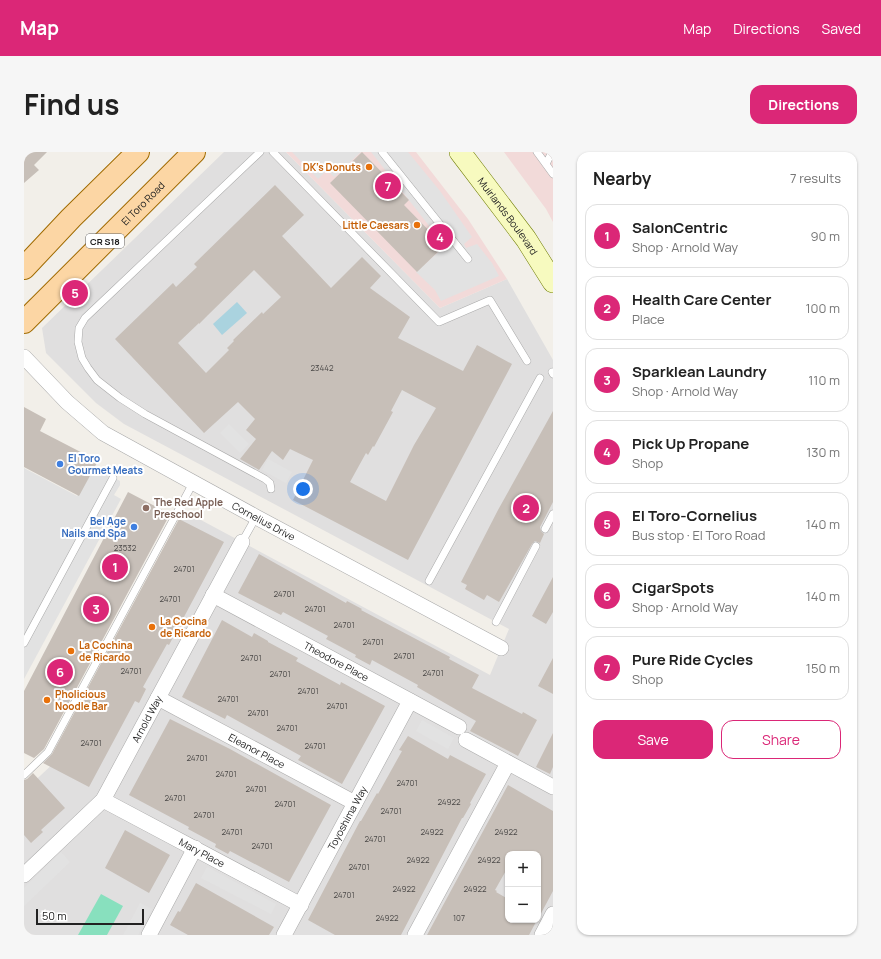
<!DOCTYPE html>
<meta charset="utf-8">
<style>
body{margin:0;font-family:Manrope,sans-serif;background:#f6f6f6;color:#222}
.controls{position:absolute;right:12px;bottom:12px;display:grid;overflow:hidden;border-radius:8px;box-shadow:0 1px 3px #0004}
.controls button{width:36px;height:36px;display:grid;place-items:center;padding:0;border:0;border-bottom:1px solid #e0e0e0;background:#fff;color:#222;font:20px sans-serif}
.scale{position:absolute;left:12px;bottom:10px;width:108px;box-sizing:border-box;padding-left:4px;border:2px solid #222;border-top:0;font-size:11px;line-height:14px;white-space:nowrap;color:#222;-webkit-text-stroke:3px #fff;paint-order:stroke}
.you{position:absolute;left:279px;top:337px;width:14px;height:14px;margin:-10px;border:3px solid #fff;border-radius:50%;background:#1a73e8;box-shadow:0 0 0 6px #1a73e833}
.badge{display:grid;place-items:center;width:26px;height:26px;border-radius:50%;background:#db2777;color:#fff;font-size:13px;font-weight:700}
.pin{position:absolute;translate:-50% -50%;border:2px solid #fff;box-shadow:0 1px 4px #0006}
.list{margin:0;padding:0;list-style:none}
h2{display:flex;justify-content:space-between;align-items:center;height:52px;margin:0;padding:0 16px;font-size:17px}
h2 small{font-size:13px;font-weight:400;color:#767676}
.list li{display:grid;grid-template-columns:26px 1fr auto;gap:12px;align-items:center;box-sizing:border-box;height:64px;margin:0 8px 8px;padding:0 8px;border:1px solid #e0e0e0;border-radius:12px}
.list b{display:block;font-size:15px;white-space:nowrap}
.list p{margin:0;font-size:13px;white-space:nowrap;color:#767676}
.list em{font-size:13px;font-style:normal;color:#767676}
.actions{display:flex;gap:8px;padding:12px 16px}
.actions a{flex:1;padding:9px 0;border:1px solid #db2777;border-radius:12px;text-align:center;font-size:14px;color:#db2777}
.actions .main{background:#db2777;color:#fff}
.map{position:relative;flex:none;width:529px;height:783px;overflow:hidden;border-radius:12px}
header{display:flex;align-items:center;gap:24px;box-sizing:border-box;height:56px;padding:0 20px;background:#db2777;color:#fff}
header strong{font-size:19px}
nav{display:flex;gap:22px;margin-inline-start:auto;font-size:14px}
.intro{display:flex;align-items:center;justify-content:space-between;box-sizing:border-box;height:96px;padding:0 24px}
h1{margin:0;font-size:28px}
.button{padding:10px 18px;border-radius:12px;background:#db2777;color:#fff;font-size:14px;font-weight:700}
main{display:flex;gap:24px;padding:0 24px}
aside{flex:1;background:#fff;border-radius:12px;box-shadow:0 1px 3px #0004}
.map>svg:first-child{display:block}
.residential{fill:#e0dfdf;fill-rule:evenodd}
.commercial{fill:#f2dad9}
.pitch{fill:#88e0be}
.parking{fill:#e2e2e2}
.water{fill:#aad3df}
.building{fill:#c7bfb8;fill-rule:evenodd}
.lines{fill:none;stroke-linecap:round;stroke-linejoin:round}
.service-casing{stroke:#a9a9a9;stroke-width:8}
.minor-casing{stroke:#a9a9a9;stroke-width:16}
.secondary-casing{stroke:#707d05;stroke-width:22}
.primary-casing{stroke:#a06b00;stroke-width:24}
.service{stroke:#fff;stroke-width:7}
.minor{stroke:#fff;stroke-width:15}
.secondary{stroke:#f7fabf;stroke-width:21}
.primary{stroke:#fcd6a4;stroke-width:22}
.food-dot{fill:#e8710a;stroke:#fff;stroke-width:1.5}
.shop-dot{fill:#3f7fe0;stroke:#fff;stroke-width:1.5}
.education-dot{fill:#8d6e63;stroke:#fff;stroke-width:1.5}
.labels{text-anchor:middle;dominant-baseline:central;stroke-width:4;stroke-linejoin:round;paint-order:stroke}
.number-label{font-size:8px;fill:#4b4948}
.shield{fill:#fff;stroke:#646464;stroke-width:1}
.shield-label{font-size:9px;font-weight:bold;fill:#222}
.food-label{font-size:10px;font-weight:bold;fill:#c56008;stroke:#fff;text-anchor:start}
.street-label{font-size:10px;fill:#222;stroke:#fff}
.shop-label{font-size:10px;font-weight:bold;fill:#366cbe;stroke:#fff;text-anchor:start}
.education-label{font-size:10px;font-weight:bold;fill:#785e54;stroke:#fff;text-anchor:start}
</style>
<header>
<strong>Map</strong>
<nav><a>Map</a><a>Directions</a><a>Saved</a></nav>
</header>
<div class="intro"><h1>Find us</h1><a class="button">Directions</a></div>
<main>
<div class="map">
<svg width="529" height="783" viewBox="0 0 529 783">
<rect width="100%" height="100%" fill="#f2efe9"/>
<path class="residential" d="M200,0H262L416,156L483,127L529,208V783H0V639L33,608L162,360L466,523L485,477L100,272L72,251L22,201L18,176ZM484,702H514V768H484Z"/>
<path class="commercial" d="M262,0H392L444,67L483,127L416,156Z
M480,0H529V70L522,57Z"/>
<path class="pitch" d="M77,742L99,754L83,783H54Z"/>
<path class="parking" d="M268,0H337L310,25L303,18L294,27Z
M347,0H384L416,39L448,85L440,92L442,96L453,92L468,111L475,124L417,149L411,138L392,120L421,94Z
M205,272L225,292L216,301L196,281Z
M244,307L268,320L262,331L238,318Z
M69,314L96,329V333L90,343L97,347L0,527V316L53,344Z
M398,568L430,586L424,597L392,579Z
M37,700L46,710L0,754V736Z
M183,715L252,752L247,762L177,726Z
M116,751L128,757L114,783H99Z"/>
<path class="water" d="M213,150L223,161L198,183L189,172Z"/>
<path class="building" d="M0,0H23L10,13L15,18L0,31Z
M338,0L385,48L380,53L420,94L393,120L306,31Z
M251,33L280,63L258,84L307,136L338,105L357,124L346,136L386,165L374,186L439,219L453,193L488,212L384,408L269,348L289,308L266,297L259,308L248,299L235,318L216,307L232,287L222,278L231,267L214,250L180,281L91,187L149,131L152,135L173,115L170,112ZM230,118L257,145L239,162L238,160L209,188L210,189L203,196L205,198L182,221L154,191L175,171V172L184,163ZM378,238L412,256L390,293L362,349L326,330L342,301L344,303L349,294L350,295L369,260L367,259Z
M0,255L22,267L16,279L74,309L55,344L0,315Z
M529,259V350L516,375L517,379L520,382L516,391L511,389L508,392L475,450L463,443L460,448L441,437L443,433L437,430L474,358Z
M104,340L146,362L20,597L10,606L0,601V539Z
M155,367L200,390L145,493L143,492L119,535L122,537L115,551L111,549L65,635L19,611L28,602Z
M235,402L322,451L323,449L338,457L337,458L426,505L425,507L455,523L448,536L498,562L499,560L513,568L494,604L446,579L452,569L393,535L394,533L348,508L346,513L331,505L332,503L302,487L304,484L259,460L257,463L214,441Z
M529,425V460L522,472L508,464Z
M198,468L228,485L230,481L244,489V490L274,506L272,509L316,533L317,530L361,554L318,632L274,608L277,604L203,563L201,567L158,545Z
M529,506V542L514,534Z
M146,567L206,597L307,653L265,730L206,699L204,702L191,695L192,692L164,677L165,675L105,643Z
M529,581V615L526,622L512,615Z
M384,584L424,607L426,603L462,622L446,651L447,652L439,666H438L377,783H311L284,768L336,669H337L353,641L354,642L378,599L375,598Z
M9,621L41,656L17,678L19,680L7,691L0,683V628L3,627Z
M484,633L529,659V739L514,767V702H484V715L471,738L473,739L472,740L484,747V768H513L505,783H403Z
M101,678L146,703L125,741L81,716Z
M172,731L250,775L245,783H164L146,773L154,759L156,760Z"/>
<g class="lines">
<g class="service-casing">
<path id="service" d="M236,0L61,166L55,176L54,190L58,206L64,216L73,228L96,246L121,262L241,327L246,331L247,337
M249,0L415,170L466,148L503,209
M358,0L444,107
M513,0L529,22
M522,12L528,0
M528,220L529,222
M521,377L529,362
M218,390L232,365
M405,429L516,226
M472,470L512,394
M0,491L89,326
M0,623L24,600L169,331"/>
</g>
<g class="minor-casing">
<g id="minor">
<path id="s1" d="M0,205L43,250L79,281L232,365L477,496"/>
<path id="s2" d="M189,443L435,575"/>
<path id="s3" d="M134,546L331,651"/>
<path d="M442,588L529,635"/>
<path id="s4" d="M79,648L277,753"/>
<path id="s5" d="M0,723L79,648L218,390"/>
<path d="M125,783L171,696"/>
<path id="s6" d="M260,783L386,549"/>
<path d="M391,783L484,611"/>
<path d="M518,783L529,762"/>
</g>
</g>
<g class="secondary-casing">
<g id="secondary">
<path id="s7" d="M436,0L502,87L529,130"/>
</g>
</g>
<g class="primary-casing">
<g id="primary">
<path d="M0,116L47,66L114,0"/>
<path id="s8" d="M0,170L170,0"/>
</g>
</g>
<use href="#service" class="service"/>
<use href="#minor" class="minor"/>
<use href="#secondary" class="secondary"/>
<use href="#primary" class="primary"/>
</g>
<g class="food-dot">
<circle cx="345" cy="15" r="4"/>
<circle cx="393" cy="73" r="4"/>
<circle cx="128" cy="475" r="4"/>
<circle cx="47" cy="499" r="4"/>
<circle cx="23" cy="548" r="4"/>
</g>
<g class="shop-dot">
<circle cx="36" cy="312" r="4"/>
<circle cx="110" cy="375" r="4"/>
</g>
<circle class="education-dot" cx="122" cy="356" r="4"/>
<g class="labels">
<g class="number-label">
<text x="298" y="215">23442</text>
<text x="101" y="395">23532</text>
<text x="160" y="416">24701</text>
<text x="260" y="441">24701</text>
<text x="146" y="446">24701</text>
<text x="291" y="456">24701</text>
<text x="320" y="472">24701</text>
<text x="349" y="489">24701</text>
<text x="380" y="503">24701</text>
<text x="227" y="505">24701</text>
<text x="107" y="518">24701</text>
<text x="409" y="520">24701</text>
<text x="256" y="521">24701</text>
<text x="284" y="538">24701</text>
<text x="204" y="546">24701</text>
<text x="313" y="553">24701</text>
<text x="234" y="560">24701</text>
<text x="263" y="575">24701</text>
<text x="67" y="590">24701</text>
<text x="291" y="593">24701</text>
<text x="173" y="605">24701</text>
<text x="202" y="621">24701</text>
<text x="383" y="630">24701</text>
<text x="232" y="636">24701</text>
<text x="151" y="645">24701</text>
<text x="425" y="649">24922</text>
<text x="261" y="651">24701</text>
<text x="367" y="658">24701</text>
<text x="180" y="662">24701</text>
<text x="208" y="679">24701</text>
<text x="408" y="679">24922</text>
<text x="482" y="679">24922</text>
<text x="351" y="686">24701</text>
<text x="238" y="693">24701</text>
<text x="394" y="707">24922</text>
<text x="465" y="707">24922</text>
<text x="335" y="714">24701</text>
<text x="380" y="736">24922</text>
<text x="451" y="736">24922</text>
<text x="320" y="742">24701</text>
<text x="363" y="765">24922</text>
<text x="435" y="765">107</text>
</g>
<rect class="shield" x="62" y="82" width="38" height="14" rx="3"/>
<g class="shield-label">
<text x="81" y="89">CR S18</text>
</g>
<g class="food-label">
<text x="337" y="15" text-anchor="end">DK's Donuts</text>
<text x="385" y="73" text-anchor="end">Little Caesars</text>
<text x="136" y="469">La Cocina<tspan x="136" dy="12">de Ricardo</tspan></text>
<text x="55" y="493">La Cochina<tspan x="55" dy="12">de Ricardo</tspan></text>
<text x="31" y="542">Pholicious<tspan x="31" dy="12">Noodle Bar</tspan></text>
</g>
<g class="street-label">
<text stroke="none"><textPath href="#s8" startOffset="168">El Toro Road</textPath></text>
<text stroke="none"><textPath href="#s7" startOffset="80">Muirlands Boulevard</textPath></text>
<text stroke="none"><textPath href="#s1" startOffset="293">Cornelius Drive</textPath></text>
<text stroke="none"><textPath href="#s2" startOffset="140">Theodore Place</textPath></text>
<text stroke="none"><textPath href="#s5" startOffset="201">Arnold Way</textPath></text>
<text stroke="none"><textPath href="#s3" startOffset="112">Eleanor Place</textPath></text>
<text stroke="none"><textPath href="#s6" startOffset="133">Toyoshima Way</textPath></text>
<text stroke="none"><textPath href="#s4" startOffset="112">Mary Place</textPath></text>
</g>
<g class="shop-label">
<text x="44" y="306">El Toro<tspan x="44" dy="12">Gourmet Meats</tspan></text>
<text x="102" y="369" text-anchor="end">Bel Age<tspan x="102" dy="12">Nails and Spa</tspan></text>
</g>
<g class="education-label">
<text x="130" y="350">The Red Apple<tspan x="130" dy="12">Preschool</tspan></text>
</g>
</g>
</svg>
<div class="controls">
<button>+</button>
<button>−</button>
</div>
<div class="scale">50 m</div>
<div class="you"></div>
<div class="pin badge" style="left:91px;top:415px">1</div>
<div class="pin badge" style="left:502px;top:356px">2</div>
<div class="pin badge" style="left:72px;top:457px">3</div>
<div class="pin badge" style="left:416px;top:85px">4</div>
<div class="pin badge" style="left:51px;top:141px">5</div>
<div class="pin badge" style="left:36px;top:520px">6</div>
<div class="pin badge" style="left:364px;top:34px">7</div>
</div>
<aside>
<h2>Nearby<small>7 results</small></h2>
<ul class="list">
<li><span class="badge">1</span><div><b>SalonCentric</b><p>Shop · Arnold Way</p></div><em>90 m</em></li>
<li><span class="badge">2</span><div><b>Health Care Center</b><p>Place</p></div><em>100 m</em></li>
<li><span class="badge">3</span><div><b>Sparklean Laundry</b><p>Shop · Arnold Way</p></div><em>110 m</em></li>
<li><span class="badge">4</span><div><b>Pick Up Propane</b><p>Shop</p></div><em>130 m</em></li>
<li><span class="badge">5</span><div><b>El Toro-Cornelius</b><p>Bus stop · El Toro Road</p></div><em>140 m</em></li>
<li><span class="badge">6</span><div><b>CigarSpots</b><p>Shop · Arnold Way</p></div><em>140 m</em></li>
<li><span class="badge">7</span><div><b>Pure Ride Cycles</b><p>Shop</p></div><em>150 m</em></li>
</ul>
<div class="actions"><a class="main">Save</a><a>Share</a></div>
</aside>
</main>
